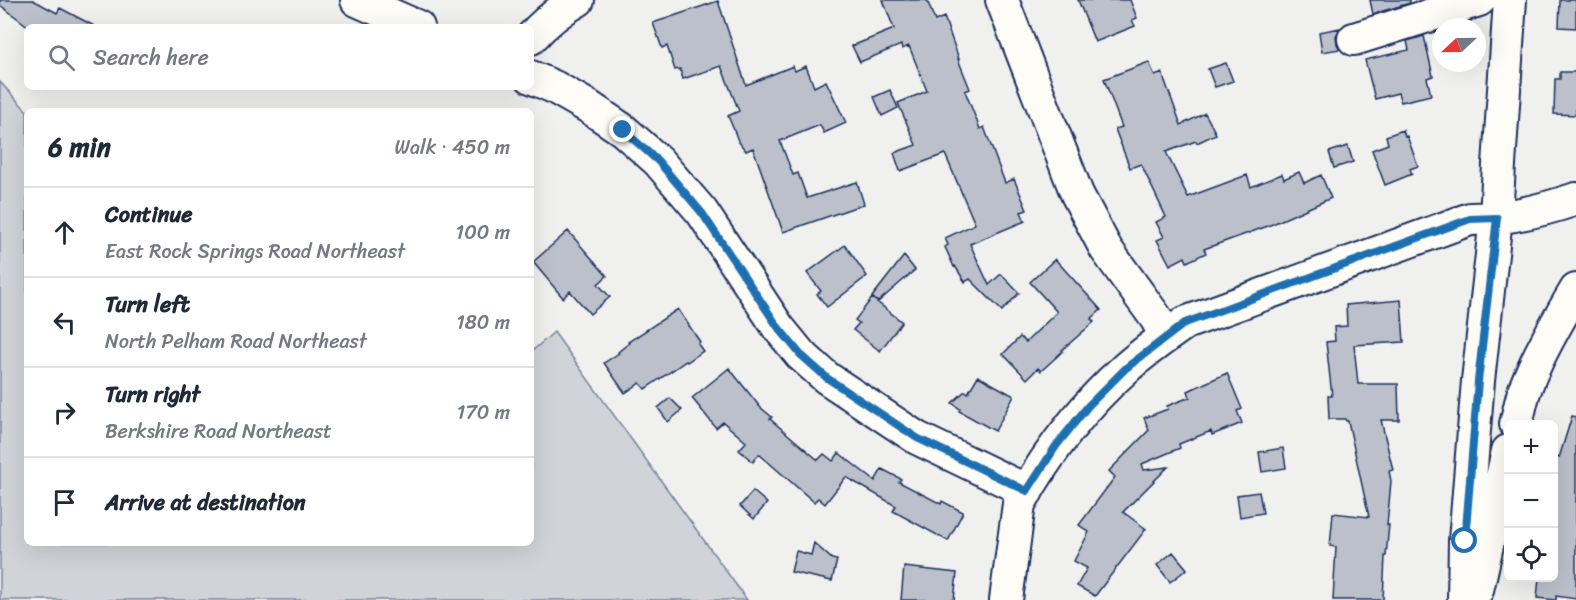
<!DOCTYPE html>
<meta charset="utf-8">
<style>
body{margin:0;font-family:Sriracha,sans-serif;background:#f2f2f3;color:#1f2937}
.controls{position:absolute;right:18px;bottom:18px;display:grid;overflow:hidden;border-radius:9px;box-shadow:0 6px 24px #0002}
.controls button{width:54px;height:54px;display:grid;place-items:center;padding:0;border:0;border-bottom:2px solid #e0e1e3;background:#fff;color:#1f2937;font:30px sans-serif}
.compass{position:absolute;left:1432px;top:18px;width:54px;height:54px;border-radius:50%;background:#fff;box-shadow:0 6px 24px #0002;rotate:248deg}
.stop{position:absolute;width:18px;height:18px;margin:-14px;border:4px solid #1f6fb2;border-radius:50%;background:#fff}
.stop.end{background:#1f6fb2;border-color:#fff;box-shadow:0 2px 6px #0008}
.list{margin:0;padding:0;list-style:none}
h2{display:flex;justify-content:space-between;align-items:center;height:78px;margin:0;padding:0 24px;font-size:26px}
h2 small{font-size:20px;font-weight:400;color:#747a83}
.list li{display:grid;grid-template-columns:39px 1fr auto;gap:18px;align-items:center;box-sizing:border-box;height:90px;padding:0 24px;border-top:2px solid #e0e1e3}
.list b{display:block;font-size:22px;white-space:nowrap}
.list p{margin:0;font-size:20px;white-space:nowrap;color:#747a83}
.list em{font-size:20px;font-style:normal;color:#747a83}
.icon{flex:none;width:33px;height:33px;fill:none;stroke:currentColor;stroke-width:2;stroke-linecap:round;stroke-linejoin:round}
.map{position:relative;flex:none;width:1576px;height:600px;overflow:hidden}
.search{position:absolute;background:#fff;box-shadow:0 6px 24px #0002;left:24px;top:24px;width:510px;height:66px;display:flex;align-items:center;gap:15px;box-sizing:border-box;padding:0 21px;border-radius:9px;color:#747a83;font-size:22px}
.panel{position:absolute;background:#fff;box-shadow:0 6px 24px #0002;left:24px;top:108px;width:510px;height:438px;border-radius:9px}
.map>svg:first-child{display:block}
.green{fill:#d0d3d8;stroke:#76819b;stroke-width:1.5}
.building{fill:#bbc0ca;stroke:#1b2f5e;stroke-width:1.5}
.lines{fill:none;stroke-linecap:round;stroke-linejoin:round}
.minor-casing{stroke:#1b2f5e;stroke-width:36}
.minor{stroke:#fdfcf7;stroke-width:32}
.route{stroke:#1f6fb2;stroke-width:8}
</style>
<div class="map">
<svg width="1576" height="600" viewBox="0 0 1576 600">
<rect width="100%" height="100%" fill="#f0f0ee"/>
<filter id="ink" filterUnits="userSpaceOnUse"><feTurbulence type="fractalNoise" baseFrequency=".0167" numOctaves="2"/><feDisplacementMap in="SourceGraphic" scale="12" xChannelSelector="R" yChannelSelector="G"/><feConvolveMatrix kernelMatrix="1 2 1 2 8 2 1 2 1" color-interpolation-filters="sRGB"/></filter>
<g filter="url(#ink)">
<path class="green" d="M0,82L27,111V543H531V352L554,332L747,600H0Z"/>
<path class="building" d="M0,0H33L57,13L60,8L96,27H29L0,5Z
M883,0H927L935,21L944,17L959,59H958L970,89L965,91L980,129L984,127L1005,183L1014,179L1027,210L1021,212L1025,221L970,244L989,285L1001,274L1019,293L1002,311L970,279L965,282L955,266L954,267L945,247L948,245L945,238L975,224L945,154L900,171L894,153L916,145L898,103L927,91L909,46L902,49L901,45L860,62L852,46L894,29Z
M1078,0H1130L1137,18L1132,20L1135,26L1095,42Z
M1370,0H1410V3L1373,14Z
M1560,0H1576V28L1559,27Z
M718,1L746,85L793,66L795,71L806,66L814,87L826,81L846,123L824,133L820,125L780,141L793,175L798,173L807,198L857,182L864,204L783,232L753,148L746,151L738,141L734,130L728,116L739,111L721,66L683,79L680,69L675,70L667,46L662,48L653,23Z
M1340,28L1336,36L1337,44L1340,49L1322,52L1319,32Z
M1424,36L1433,76L1427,78L1431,95L1401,102L1398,93L1375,99L1365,60L1409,50L1407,41Z
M1149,62L1155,76L1162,73L1181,125L1205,113L1216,134L1197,143L1196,141L1166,152L1188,197L1247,175L1251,187L1282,174L1284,179L1299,172L1304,183L1321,175L1331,198L1268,226L1204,249L1206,253L1187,262L1185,257L1170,265L1157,240L1164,237L1156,222L1166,217L1141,164L1130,168L1115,129L1122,127L1104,79Z
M1226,63L1233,81L1215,87L1208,69Z
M1560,72H1576V115L1554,114L1555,79H1560Z
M890,90L898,108L882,116L874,97Z
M1403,130L1405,137L1407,136L1418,166L1410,169L1412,174L1385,185L1372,150L1388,144L1386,136Z
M1348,146L1353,162L1334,168L1329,152Z
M568,231L607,276L598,284L610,297L590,314L570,291L563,298L533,262Z
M845,245L867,276L827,307L817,294L821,291L807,273Z
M904,256L915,270L878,302L872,297Z
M1055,259L1101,310L1091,319L1094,322L1062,350L1063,351L1041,371L1038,368L1027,379L1003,354L1020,337L1026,342L1057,312L1030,282Z
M872,298L902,322L880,351L853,330L859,323L855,320Z
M1401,300L1404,342L1354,345L1358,384H1398L1399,420H1381L1393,470L1389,471L1391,481L1387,525H1389L1386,556H1385L1383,600H1333L1336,547L1330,546L1333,513L1369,517L1348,421H1346L1345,419H1329L1328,396H1332L1326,342L1335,341L1334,327L1347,326L1346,305Z
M678,309L700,342L698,344L703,351L687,362L686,361L645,389L640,383L625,393L604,363L619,353L618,352L629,343L628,342Z
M729,368L760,407L772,417L770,419L818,460L824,454L833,461L839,453L875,481L882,469L901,479L899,482L941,504L942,501L963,512L948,541L893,511L896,506L846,477L825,504L818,498L814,502L759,454L753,462L739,450L746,442L723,422L716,428L692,398Z
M1227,373L1242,409L1237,411L1242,423L1212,435L1211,431L1179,444L1180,448L1142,464L1144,470L1168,467L1123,512L1146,529L1095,596L1077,586L1087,568L1074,561L1089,532L1079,525L1115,477L1109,471L1149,430L1144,418L1168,409L1167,406L1190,397L1188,391Z
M978,376L1014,396L995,431L959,411L960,409L952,403L965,391L968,393Z
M670,398L682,410L668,422L658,408Z
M1572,416L1576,417V599L1556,596V600L1537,598L1539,578H1554V456L1559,458Z
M1283,448L1286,468L1262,472L1259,452Z
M753,491L767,503L754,519L740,506Z
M1259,492L1263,513L1240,517L1237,495Z
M814,543L832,559L837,560L832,581L791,572L796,551L811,555Z
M1173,552L1187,569L1170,582L1157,565Z
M904,567L957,573L954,600H901Z"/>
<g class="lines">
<g class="minor-casing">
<path id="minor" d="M357,0L418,27
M1002,0L1077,194L1106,249L1156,318L1166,336
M531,38C545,22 560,10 578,0
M1354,39L1479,0
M531,77L554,87L589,107L623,130L658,161L702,212L778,327L800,354L827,378L917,438L1027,491
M1516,424C1519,413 1521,400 1525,389C1537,356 1558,320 1576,290
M1477,590L1508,451
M1006,600L1019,504C1047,454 1083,406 1126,368C1145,351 1165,337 1185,323L1470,219C1506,219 1541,211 1576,199
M1464,600L1465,541L1478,381L1496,218L1499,165L1510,0"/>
</g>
<use href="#minor" class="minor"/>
</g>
</g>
<g class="lines" filter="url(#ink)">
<path class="route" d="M623,130L658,161L702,213L778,327L800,354L827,378L917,438L1027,491L1056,446L1088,406L1126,368L1185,323L1470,219L1497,218L1478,381L1465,541"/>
</g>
</svg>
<div class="controls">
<button>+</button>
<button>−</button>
<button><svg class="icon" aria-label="locate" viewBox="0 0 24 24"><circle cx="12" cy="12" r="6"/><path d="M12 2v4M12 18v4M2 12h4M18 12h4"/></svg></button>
</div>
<svg class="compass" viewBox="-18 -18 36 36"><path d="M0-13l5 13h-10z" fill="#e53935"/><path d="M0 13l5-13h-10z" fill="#747a83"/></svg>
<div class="stop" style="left:1465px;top:541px"></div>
<div class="stop end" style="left:623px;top:130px"></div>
<div class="search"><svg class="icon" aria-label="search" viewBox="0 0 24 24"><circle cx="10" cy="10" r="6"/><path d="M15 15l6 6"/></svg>Search here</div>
<section class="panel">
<h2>6 min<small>Walk · 450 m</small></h2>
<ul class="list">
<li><svg class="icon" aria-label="ahead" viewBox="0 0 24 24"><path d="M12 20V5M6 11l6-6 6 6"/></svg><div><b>Continue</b><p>East Rock Springs Road Northeast</p></div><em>100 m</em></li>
<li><svg class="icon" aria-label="left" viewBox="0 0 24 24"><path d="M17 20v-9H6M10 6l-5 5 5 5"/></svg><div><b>Turn left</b><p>North Pelham Road Northeast</p></div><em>180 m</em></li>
<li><svg class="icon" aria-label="right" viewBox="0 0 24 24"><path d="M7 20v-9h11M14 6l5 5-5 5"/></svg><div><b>Turn right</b><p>Berkshire Road Northeast</p></div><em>170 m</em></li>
<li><svg class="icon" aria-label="arrive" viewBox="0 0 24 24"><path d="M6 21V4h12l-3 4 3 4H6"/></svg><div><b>Arrive at destination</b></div></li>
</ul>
</section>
</div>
